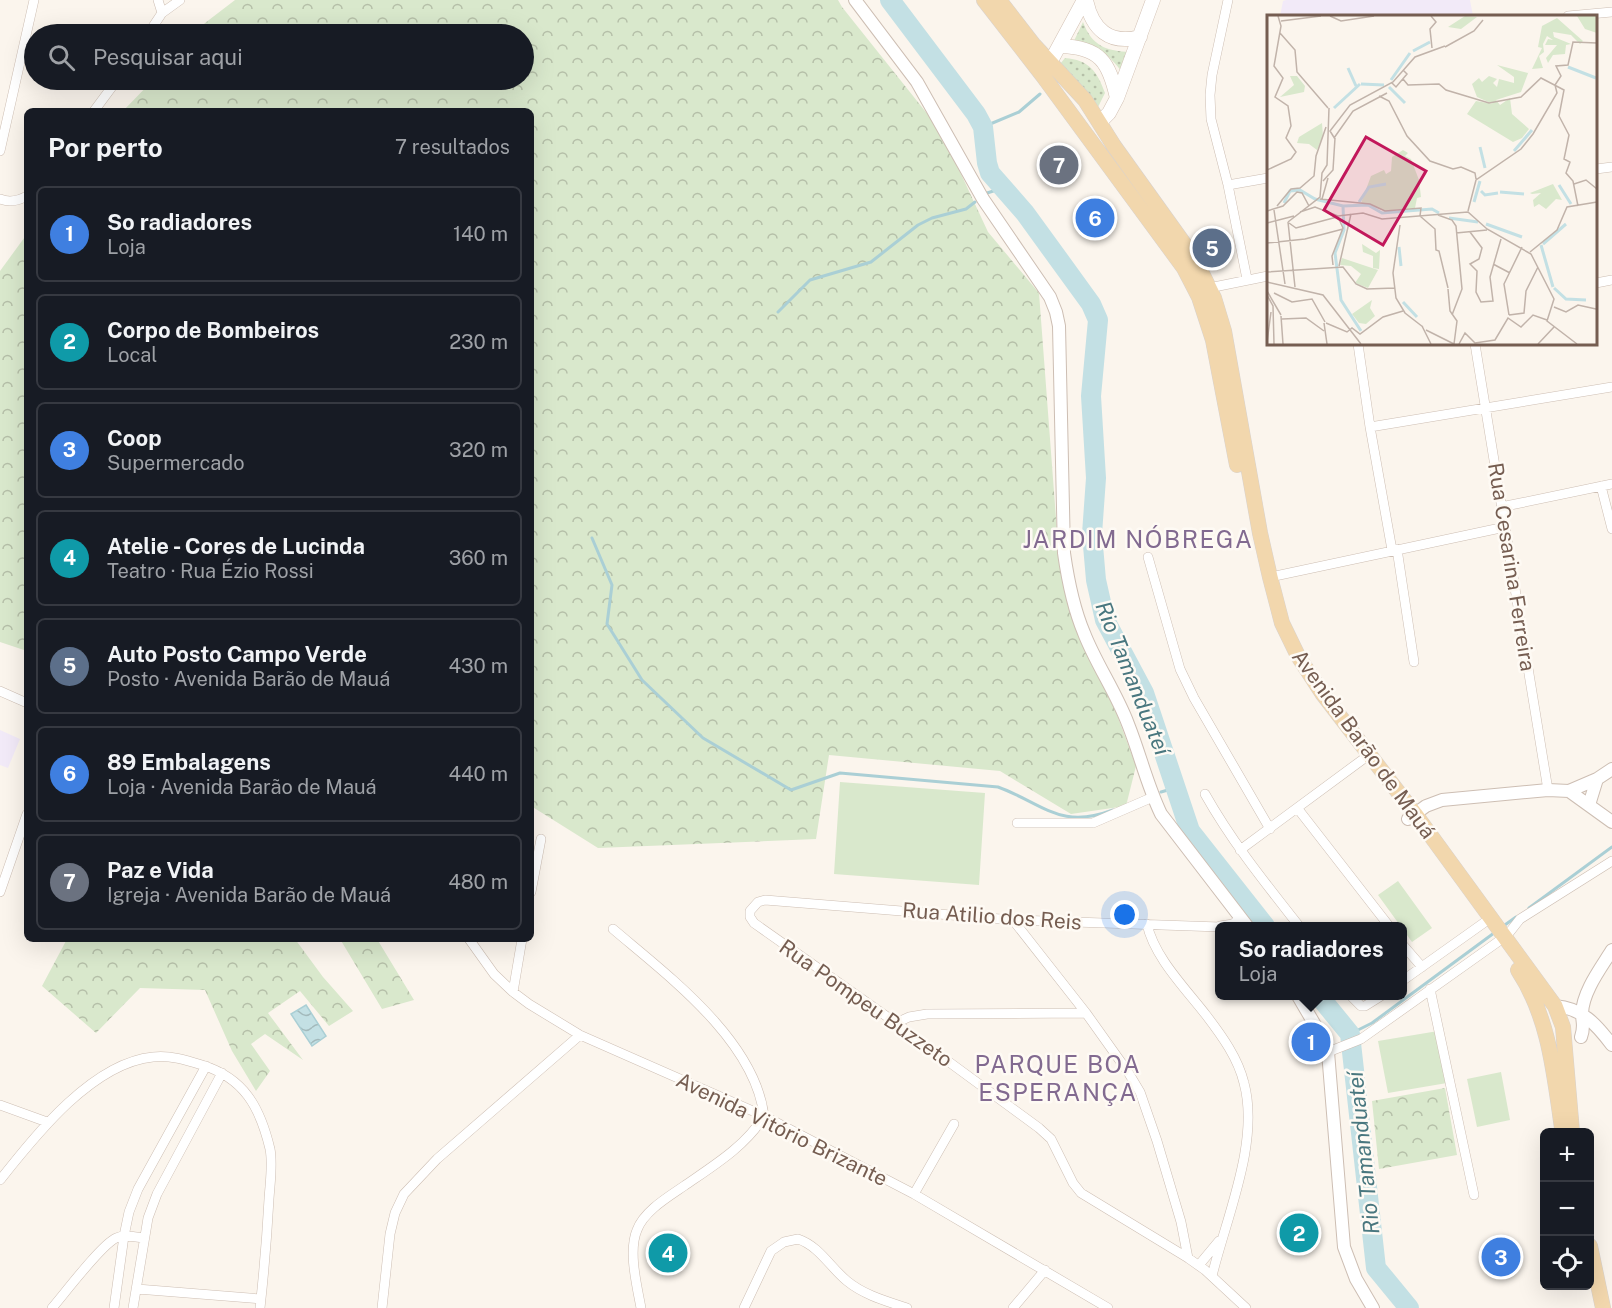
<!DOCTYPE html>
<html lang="pt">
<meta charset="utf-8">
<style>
body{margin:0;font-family:"Public Sans",sans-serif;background:#242831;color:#f1f3f6}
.controls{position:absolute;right:18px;bottom:18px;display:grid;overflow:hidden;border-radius:9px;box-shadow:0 6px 24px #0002}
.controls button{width:54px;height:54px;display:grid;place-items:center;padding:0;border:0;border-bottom:2px solid #363941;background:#171b24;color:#f1f3f6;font:30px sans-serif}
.you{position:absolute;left:1125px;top:915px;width:21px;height:21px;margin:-15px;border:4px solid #fff;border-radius:50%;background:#1a73e8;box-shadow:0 0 0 9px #1a73e833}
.badge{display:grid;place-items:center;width:39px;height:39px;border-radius:50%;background:#d87760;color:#fff;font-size:20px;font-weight:700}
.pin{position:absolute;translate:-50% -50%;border:3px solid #fff;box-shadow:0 2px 6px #0006}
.popup{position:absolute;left:1215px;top:922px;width:192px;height:78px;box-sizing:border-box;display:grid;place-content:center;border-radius:9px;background:#171b24;filter:drop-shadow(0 2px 4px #0005);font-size:20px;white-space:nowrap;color:#9ea1a6}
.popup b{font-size:22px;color:#f1f3f6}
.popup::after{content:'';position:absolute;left:50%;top:100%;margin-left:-12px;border:12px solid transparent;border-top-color:#171b24}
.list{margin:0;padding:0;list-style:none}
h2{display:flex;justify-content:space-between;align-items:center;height:78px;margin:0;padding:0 24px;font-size:26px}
h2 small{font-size:20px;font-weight:400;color:#9ea1a6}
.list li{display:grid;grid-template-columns:39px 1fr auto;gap:18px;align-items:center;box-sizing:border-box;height:96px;margin:0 12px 12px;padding:0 12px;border:2px solid #363941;border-radius:9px}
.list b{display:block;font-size:22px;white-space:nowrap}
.list p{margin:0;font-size:20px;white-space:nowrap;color:#9ea1a6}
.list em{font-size:20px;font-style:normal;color:#9ea1a6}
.icon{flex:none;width:33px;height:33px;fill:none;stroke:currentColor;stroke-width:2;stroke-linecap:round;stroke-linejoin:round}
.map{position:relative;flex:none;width:1612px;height:1308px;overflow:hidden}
.search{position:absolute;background:#171b24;box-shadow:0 6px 24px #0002;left:24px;top:24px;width:510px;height:66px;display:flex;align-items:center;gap:15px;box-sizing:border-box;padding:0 21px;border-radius:33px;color:#9ea1a6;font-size:22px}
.panel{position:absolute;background:#171b24;box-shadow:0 6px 24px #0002;left:24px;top:108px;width:510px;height:834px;border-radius:9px}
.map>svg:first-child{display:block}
.education{fill:#f2eaf8}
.grass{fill:url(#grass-dots)}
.forest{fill:url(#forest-crowns)}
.garden{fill:#d9e8cc}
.water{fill:url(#water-waves);stroke:#aacfd5;stroke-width:1.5}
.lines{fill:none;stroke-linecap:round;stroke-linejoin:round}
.stream{stroke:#aacfd5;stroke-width:3}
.river{stroke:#c3e0e4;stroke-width:20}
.minor-casing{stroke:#cdbeb3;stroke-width:10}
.tertiary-casing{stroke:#cdbeb3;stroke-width:14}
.secondary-casing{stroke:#d2c0b3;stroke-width:15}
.primary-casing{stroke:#d8d2ce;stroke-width:16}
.minor{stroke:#fff;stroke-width:9}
.tertiary{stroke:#fff;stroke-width:12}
.secondary{stroke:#fff;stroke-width:14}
.primary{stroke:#f2d7ad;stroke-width:15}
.labels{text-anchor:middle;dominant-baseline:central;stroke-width:5;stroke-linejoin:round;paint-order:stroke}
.street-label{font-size:21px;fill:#755d51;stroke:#fefaf4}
.water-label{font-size:22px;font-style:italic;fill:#49777f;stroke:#fefaf4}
.quarter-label{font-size:24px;letter-spacing:1.5px;fill:#826a90;stroke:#fefaf4}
.inset-river{fill:none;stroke:#c3e0e4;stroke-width:3}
.inset-road{fill:none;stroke:#c1b3aa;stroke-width:1.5}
.view{fill:#c2185b;fill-opacity:0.15;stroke:#c2185b;stroke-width:3}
.inset-edge{fill:none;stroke:#755d51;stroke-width:3}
</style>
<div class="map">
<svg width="1612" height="1308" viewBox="0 0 1612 1308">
<defs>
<pattern id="grass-dots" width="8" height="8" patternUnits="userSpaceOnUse" patternTransform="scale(1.5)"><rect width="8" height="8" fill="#d9e8cc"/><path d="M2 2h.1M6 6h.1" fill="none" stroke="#b5bfa8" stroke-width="1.8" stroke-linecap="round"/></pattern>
<pattern id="forest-crowns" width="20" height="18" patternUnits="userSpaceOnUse" patternTransform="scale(1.5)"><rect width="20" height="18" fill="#d9e8cc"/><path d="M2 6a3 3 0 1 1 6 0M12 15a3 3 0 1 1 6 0" fill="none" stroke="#b5bfa8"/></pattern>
<pattern id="water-waves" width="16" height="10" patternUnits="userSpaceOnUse" patternTransform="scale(1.5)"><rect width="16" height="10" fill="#c3e0e4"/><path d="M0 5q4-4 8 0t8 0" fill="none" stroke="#a3b9bb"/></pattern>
</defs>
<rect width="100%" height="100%" fill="#fbf5ed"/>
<path class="education" d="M1286,0H1470L1473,16H1280L1283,1Z
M0,730L20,739L8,768L0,765Z"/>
<path class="grass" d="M1083,22C1092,46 1106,51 1131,52L1123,73C1109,55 1096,43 1073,43Z
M1065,58C1089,60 1097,71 1105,93L1098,107L1060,64Z"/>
<path class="forest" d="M235,0H838L842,7L941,131L988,232L1039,293L1059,558L1136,766L1126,806L1071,814L1000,771L829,755L816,839L598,848L531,806V111H123L153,80H524V34H195L205,23Z
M27,234V651L0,642V271Z
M67,939H295L323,977L353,1011L329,1026L300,991L268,1013L303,1060L265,1034L251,1044L270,1071L256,1091L232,1051L205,990L140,988L96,1033L42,986Z
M340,939H377L414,1000L382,1009Z
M1445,1088L1457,1155L1379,1169L1372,1101Z"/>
<path class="garden" d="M840,782L985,793L979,885L834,874Z
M1398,881L1432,928L1412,942L1378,895Z
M1438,1031L1447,1083L1388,1093L1378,1041Z
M1501,1072L1510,1120L1477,1127L1467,1079Z"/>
<path class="water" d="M306,1005L326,1036L312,1046L291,1014Z"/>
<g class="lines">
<path class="stream" d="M983,127L1019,112L1040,94
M987,193L1003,188
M778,312L810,280L871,262L918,225L932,218L966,209L975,202
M592,538L612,585L607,624L642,680L703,738L791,790L840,773L998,787C1044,804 1060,830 1113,810
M1161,792L1175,788
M1529,908L1612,847
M1502,927L1516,917
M1350,1034L1372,1023L1494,933"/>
<path class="river" d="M890,0L976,114L983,127L987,163L990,173L1025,213L1091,304L1098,320L1091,396L1096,478L1092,534L1096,580L1105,620L1144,693L1190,831L1265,926
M1319,996L1350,1034L1376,1268L1409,1308"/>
<g class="minor-casing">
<path id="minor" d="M158,0L162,13
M1228,0L1212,75L1210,95L1211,119L1228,185L1247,279
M1568,16L1612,12
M148,34L162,13L180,0
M94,111L117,80
M0,151L34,0
M1596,169L1612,167
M1228,185L1268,178
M0,199C10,203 18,201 27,196
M1596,283L1612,280
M1209,288L1268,276
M1358,344L1370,427L1392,550
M1475,344L1548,790
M1370,427L1612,387
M1601,486L1612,529
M1501,507L1612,484
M1397,549L1414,662
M1148,557L1180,669L1194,698L1270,829
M1270,577L1505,527
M0,691L27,703
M1205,794C1232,842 1266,884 1299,926
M1298,809L1389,926
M1017,823H1093L1153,797
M1240,850L1362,760
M0,892L27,814
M531,892L541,839
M1013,920L1086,1013L1128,1072L1140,1092L1157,1141L1181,1222L1188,1258
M1147,924C1154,957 1186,989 1206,1015C1222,1036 1238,1058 1244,1083C1260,1142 1226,1218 1212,1276
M1220,926L1233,924L1240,918
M1220,927L1013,920L765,900L758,902L750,911V917L754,923L896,1023L1039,1128L1051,1139L1073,1183L1081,1193L1188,1258L1205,1270L1246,1308
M613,929C667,975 755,1040 764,1116C746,1146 713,1166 684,1186C668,1197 644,1211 637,1230C628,1251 637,1286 641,1308
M1505,938L1520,919L1612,861
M469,939L494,974L513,992L529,1004L580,1035L764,1116L914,1194L1108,1308
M1402,944L1422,967
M1402,981L1485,922
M1430,989L1474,1195
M513,992L522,939
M1351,996L1361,1006H1365L1381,996
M896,1023L909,1017L927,1014L1086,1013
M1328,1052L1361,1039L1499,941
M0,1105L47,1122
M0,1180C35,1136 92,1063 153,1057C170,1055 186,1060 202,1065C244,1078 260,1107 270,1149C273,1164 270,1183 269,1199C267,1235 264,1272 260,1308
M914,1194L954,1124
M1199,1265L1219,1241
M137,1289L261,1299
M52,1308C65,1293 101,1245 116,1238C124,1234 135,1237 144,1238
M114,1308L124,1236L129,1212L138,1189L206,1066
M133,1308L148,1218L157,1194L222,1073
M382,1308L390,1234L395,1213L404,1194L437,1159L580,1035
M744,1308L771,1251L784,1242L798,1239C819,1246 830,1267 847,1281C864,1295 886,1301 907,1308
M1013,1308L1045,1270"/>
</g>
<g class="tertiary-casing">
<path id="tertiary" d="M855,0L917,82L983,199L1050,297L1056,312L1059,326L1064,553C1068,581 1073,607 1084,633C1096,664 1116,692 1128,724C1140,754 1147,785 1161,814L1247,926
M1569,791L1612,822
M1589,805L1597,779
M1408,819L1426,806L1442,800L1548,790L1569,791L1597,779L1612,769
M1298,996L1315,1025L1328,1052L1344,1247L1356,1279L1373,1308
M1555,1006C1582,1008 1596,1024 1612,1045
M1581,1037C1585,1026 1582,1023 1582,1013C1583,991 1601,968 1612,950"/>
</g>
<g class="secondary-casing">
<path id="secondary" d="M1086,0C1092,29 1109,45 1140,37
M1060,46C1100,47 1109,62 1117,98
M1045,72L1084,0
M1100,122L1109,113L1117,98L1153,0"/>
</g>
<g class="primary-casing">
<path id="primary" d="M984,0L1043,76L1184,268L1199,297L1213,340L1237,465
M999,0L1033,44L1085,100L1114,146L1195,259L1214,298L1224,331L1260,533L1270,577L1282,623L1298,656L1322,693L1415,814L1555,1006L1563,1027L1572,1132
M1518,970C1549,1017 1554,1073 1562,1128
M1590,1246L1603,1308"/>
</g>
<use href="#minor" class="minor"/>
<use href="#tertiary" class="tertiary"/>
<use href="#secondary" class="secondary"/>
<use href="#primary" class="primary"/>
</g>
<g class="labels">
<g class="street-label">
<text transform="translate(1512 567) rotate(81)">Rua Cesarina Ferreira</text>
<text transform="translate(1364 744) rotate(54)">Avenida Barão de Mauá</text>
<text transform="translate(992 916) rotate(4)">Rua Atilio dos Reis</text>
<text transform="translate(866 1003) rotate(35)">Rua Pompeu Buzzeto</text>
<text transform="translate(782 1129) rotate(26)">Avenida Vitório Brizante</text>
</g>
<g class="water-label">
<text transform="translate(1133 678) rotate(68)">Rio Tamanduateí</text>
<text transform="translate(1363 1153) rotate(-96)">Rio Tamanduateí</text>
</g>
<g class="quarter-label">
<text x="1138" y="539">JARDIM NÓBREGA</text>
<text x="1058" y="1064">PARQUE BOA<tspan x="1058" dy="28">ESPERANÇA</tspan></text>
</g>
</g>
<g transform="translate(1267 15)">
<rect width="330" height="330" fill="#fbf5ed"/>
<path d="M230,50L261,58L263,53L254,77L229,85L233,90L243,83L245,99L262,114L255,123L246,127L200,99L209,86L226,89L210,82L205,69L212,63L215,67L222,61L230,64L226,68L230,72L232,64L247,68V62Z" fill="#d9e8cc"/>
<path d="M198,1L210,2L194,14L181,12ZM310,1H330V18L318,14ZM290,3L316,26L313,29L304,20L286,17L287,22L304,29L299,30L298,39L286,40L281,48L279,43L290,30H278L281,24L286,25L280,21L276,29L277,37L272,41L276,53L265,54L275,33L271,32L275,11ZM23,61H30L38,71L37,77L13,82L27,70ZM55,108L56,122L50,135L42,129L30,128L32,122ZM136,135L141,138L138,141L144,144L152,165L154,182L150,183L148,193L118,196L94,188L104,161L117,155L119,159L124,156L125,142ZM286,169L295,185L289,184L279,194L272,189L267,192L266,185L274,178L265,179L263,178ZM95,229L109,238L113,235L112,254L106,253V241L96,237ZM105,285L103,293L108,301L99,309L92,308L85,299Z" fill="#d9e8cc"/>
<path d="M75,243L111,255L101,273L88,268L94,259L84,251L73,250Z" fill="#d9e8cc"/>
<path class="inset-river" d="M146,36L163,27M301,52L329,63M81,53L89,71M124,65L143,38M94,69L117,70M122,72L138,88M67,93L93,69M213,132L218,153M247,136L265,115M292,170L304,189M214,176L218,180L231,178M233,177L257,179M92,187L102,172L119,169M207,187L213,166M17,188L23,176L33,175L48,184L76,191L101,190L115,198L165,194L172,198M76,191L77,215L68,238L74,285L94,316M182,203L211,207M219,209L255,222M276,229L299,209M274,230L286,272M132,232L134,251M287,273L299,284L319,285M136,287L150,302"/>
<path class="inset-road" d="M63,1L74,6L107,1M164,1L169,7L163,14L165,33M14,6L54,1M13,18L28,35L30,57L61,93M178,32L207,16L216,5M136,64L141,70L172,69L179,75L222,88L254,82L274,63L297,75L292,101L302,120L297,144L303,147L299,158L306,166L311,191M125,68L129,72L140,59L136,55M112,81L122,86L140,121L163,146L186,154L194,152L208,158L209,164M67,123L86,96L120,78M68,124L63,116L83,90L126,67L148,42L178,31M0,155L24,144L29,137L19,123L24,111L21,91L8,82L16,63L7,51L14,11L11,1M56,166L66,155L68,123M307,169L319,165L330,174M53,184L103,189L118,196L154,193L153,201L168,214L169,235L172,236L181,273M55,184L61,163M10,191L24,174L33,173L47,161L49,141L59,112M7,195L18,269M0,196L16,191L30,177L35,178L42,191M201,196L209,165L254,134L266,119L290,78L288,70L294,61L289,51L301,50L306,27L330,28M33,197L48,192L71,201L96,198L115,204L201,197L220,214L264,239L287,284L280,306L310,329M171,200L185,205L189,211L195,274L185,300M21,207L53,182L55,158L60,150L62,93M21,207L28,272M0,208L27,201M22,208L29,213L70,202M133,210L126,258L129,283L138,298L156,312M203,217L215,233L212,244L203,249L210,256L209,277L214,287L226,286L223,262L234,224M189,218L220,215M0,228L38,224L76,214M263,237L290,215L300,192L330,187M226,249L243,258M66,250L65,241L76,213L71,202M72,251L84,199M0,257L76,252L89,269L100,274L128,273M0,267L56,280L94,329M181,274L183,296L190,306L187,329M0,276L14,300M7,278L25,287L45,284L58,307M0,280L6,291L7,329M287,292L299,297L311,290L329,294M242,300L237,269L255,232M242,300L257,298L259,276L271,252M14,301L16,329M15,304L39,303L57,316M57,308L60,329M59,308L80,317L85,313L93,319L116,302L136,296M155,311L164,329M159,315L187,329M0,327L4,297M192,329L198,318L208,328L228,325L241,303L254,312L266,300L280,305M271,329L287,312"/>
<path class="view" d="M99,122L159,156L116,230L57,195Z"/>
<rect width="330" height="330" class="inset-edge"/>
</g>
</svg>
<div class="controls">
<button>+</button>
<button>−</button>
<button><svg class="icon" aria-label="locate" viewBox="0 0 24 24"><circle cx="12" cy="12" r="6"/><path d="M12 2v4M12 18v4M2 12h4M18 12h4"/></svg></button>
</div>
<div class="you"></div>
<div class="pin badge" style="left:1311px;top:1042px;background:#3f7fe0">1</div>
<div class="popup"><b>So radiadores</b>Loja</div>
<div class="pin badge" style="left:1299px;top:1233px;background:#0f9aa8">2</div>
<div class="pin badge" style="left:1501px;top:1257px;background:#3f7fe0">3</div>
<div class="pin badge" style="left:668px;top:1253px;background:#0f9aa8">4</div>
<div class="pin badge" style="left:1212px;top:248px;background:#5c6f8a">5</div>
<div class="pin badge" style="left:1095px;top:218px;background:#3f7fe0">6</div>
<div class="pin badge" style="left:1059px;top:165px;background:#6b7280">7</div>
<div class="search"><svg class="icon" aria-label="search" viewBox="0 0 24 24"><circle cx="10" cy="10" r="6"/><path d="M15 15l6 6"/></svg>Pesquisar aqui</div>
<section class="panel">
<h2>Por perto<small>7 resultados</small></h2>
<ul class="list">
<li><span class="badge" style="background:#3f7fe0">1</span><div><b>So radiadores</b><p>Loja</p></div><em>140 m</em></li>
<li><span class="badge" style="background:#0f9aa8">2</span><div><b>Corpo de Bombeiros</b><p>Local</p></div><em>230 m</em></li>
<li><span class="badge" style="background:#3f7fe0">3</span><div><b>Coop</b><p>Supermercado</p></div><em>320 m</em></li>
<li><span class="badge" style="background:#0f9aa8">4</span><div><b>Atelie - Cores de Lucinda</b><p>Teatro · Rua Ézio Rossi</p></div><em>360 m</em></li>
<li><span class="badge" style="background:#5c6f8a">5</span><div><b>Auto Posto Campo Verde</b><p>Posto · Avenida Barão de Mauá</p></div><em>430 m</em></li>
<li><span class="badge" style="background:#3f7fe0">6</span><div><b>89 Embalagens</b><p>Loja · Avenida Barão de Mauá</p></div><em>440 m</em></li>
<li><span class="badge" style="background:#6b7280">7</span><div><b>Paz e Vida</b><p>Igreja · Avenida Barão de Mauá</p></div><em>480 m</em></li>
</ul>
</section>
</div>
